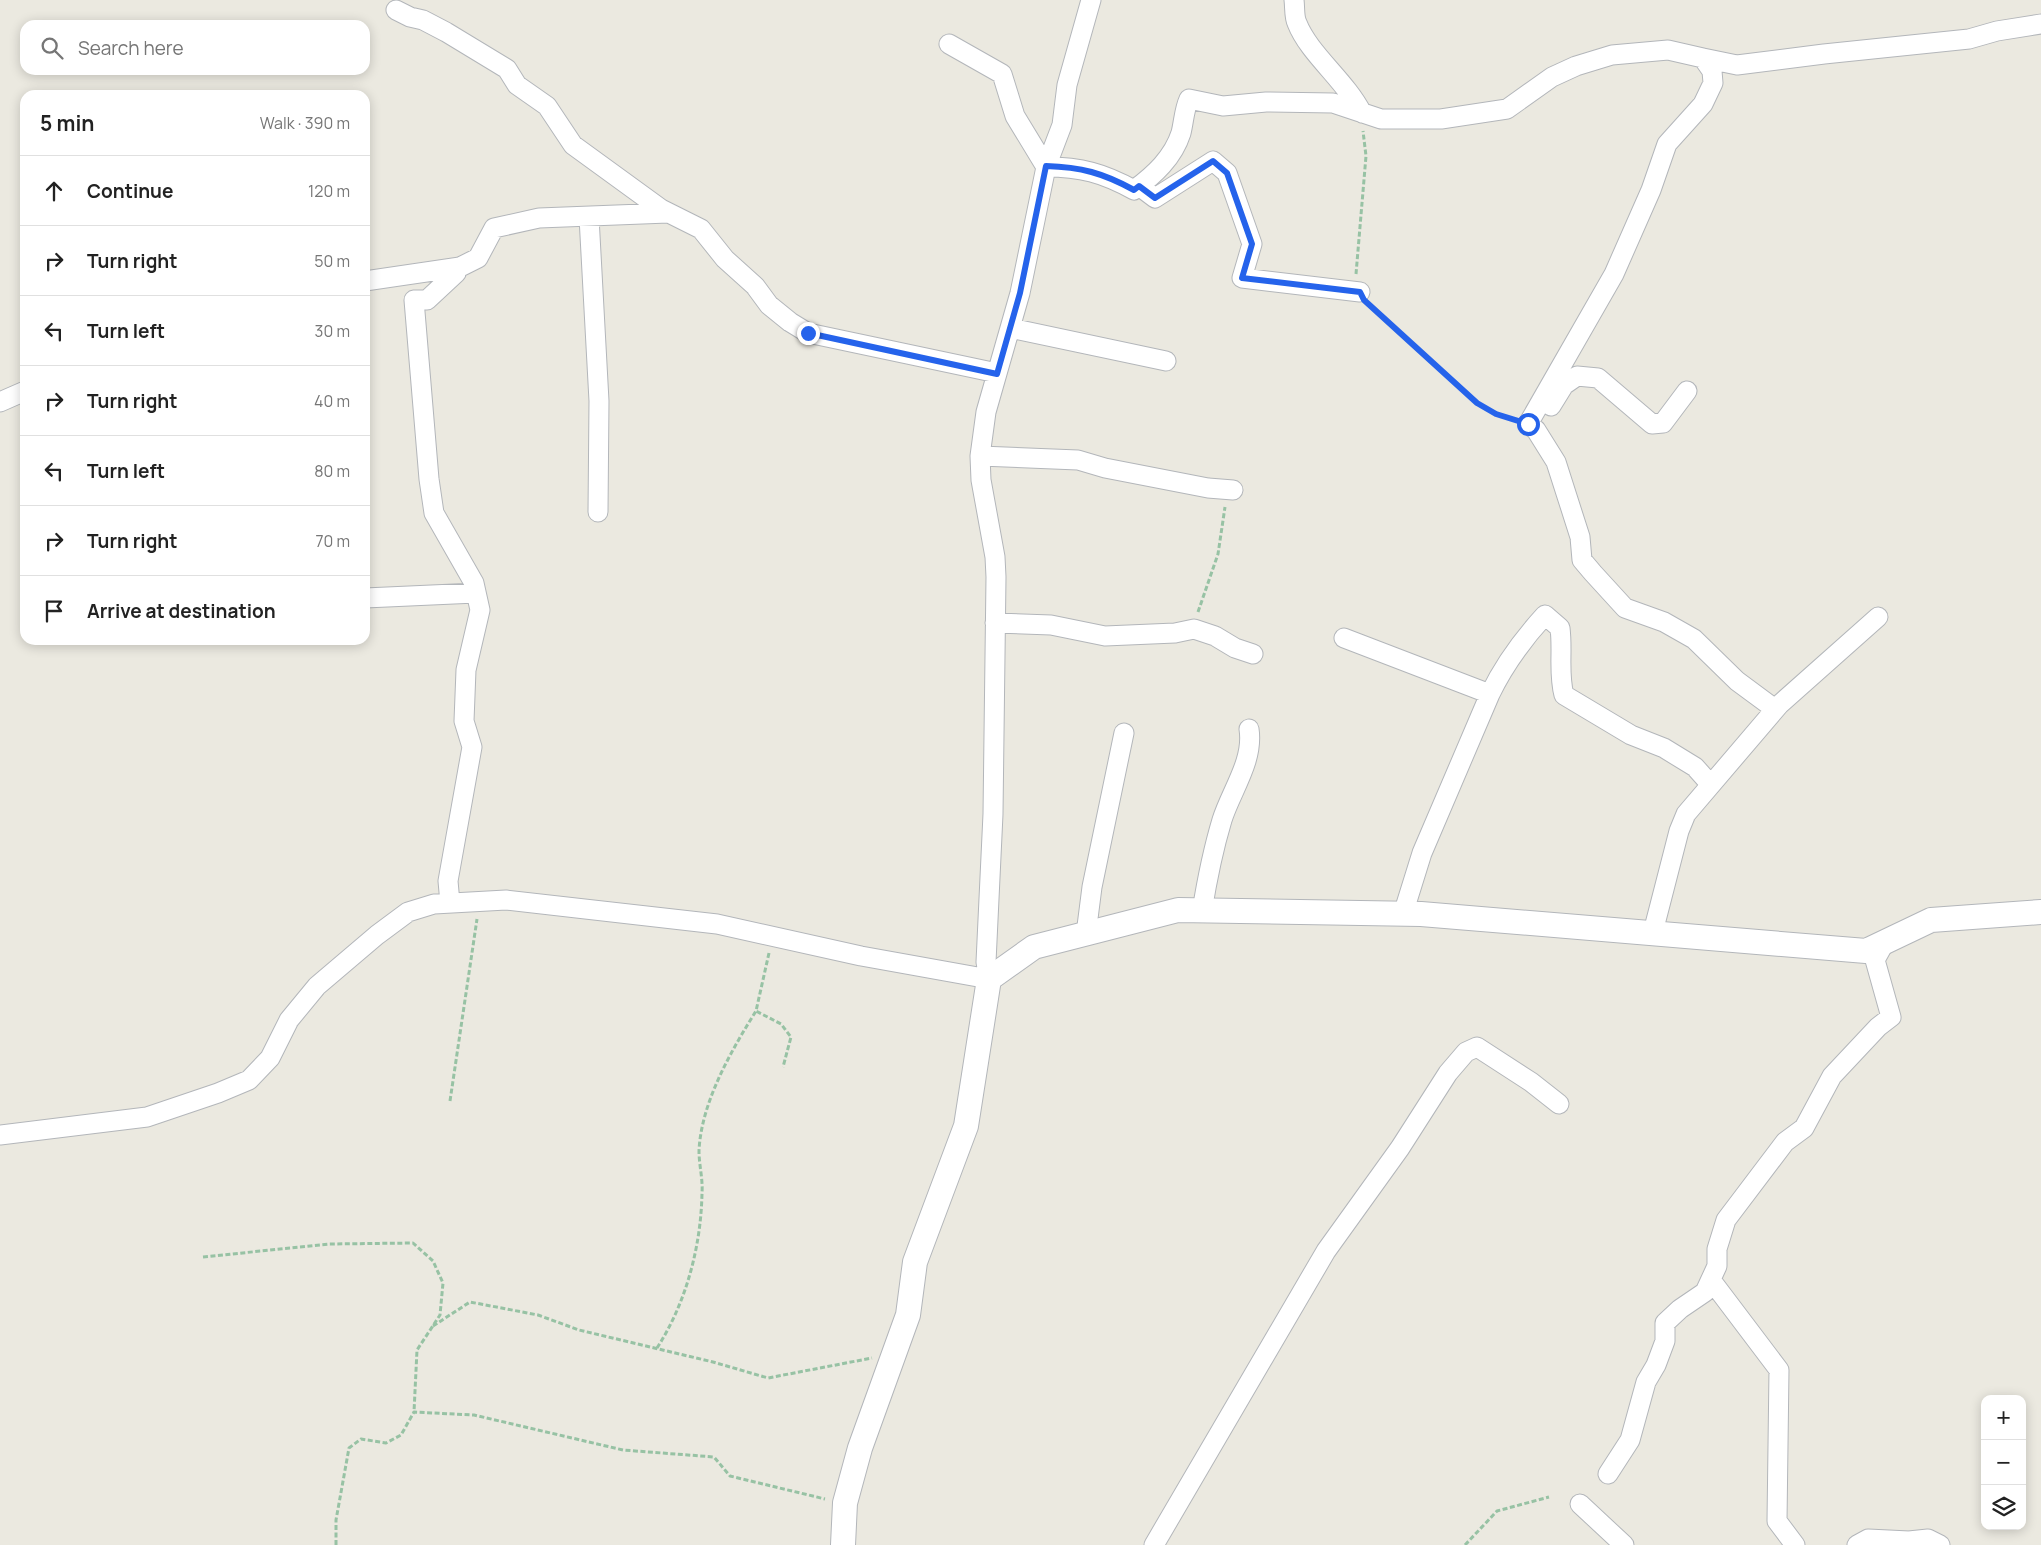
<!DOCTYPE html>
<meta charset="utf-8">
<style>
body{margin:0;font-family:Manrope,sans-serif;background:#f2f2f2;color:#222}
.controls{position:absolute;right:15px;bottom:15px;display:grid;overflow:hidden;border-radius:10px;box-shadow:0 2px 12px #0003}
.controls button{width:45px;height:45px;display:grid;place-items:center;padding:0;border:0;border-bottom:1px solid #e0e0e0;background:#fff;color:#222;font:25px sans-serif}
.stop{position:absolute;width:15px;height:15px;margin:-11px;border:4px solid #2563eb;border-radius:50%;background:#fff}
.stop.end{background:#2563eb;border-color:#fff;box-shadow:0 1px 5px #0008}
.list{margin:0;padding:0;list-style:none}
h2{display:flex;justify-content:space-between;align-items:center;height:65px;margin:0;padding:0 20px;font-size:21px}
h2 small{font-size:16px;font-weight:400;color:#767676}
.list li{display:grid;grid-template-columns:32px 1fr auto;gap:15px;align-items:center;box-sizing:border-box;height:70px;padding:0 20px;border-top:1px solid #e0e0e0}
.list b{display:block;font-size:19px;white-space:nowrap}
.list em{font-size:16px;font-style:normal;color:#767676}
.icon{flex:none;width:28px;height:28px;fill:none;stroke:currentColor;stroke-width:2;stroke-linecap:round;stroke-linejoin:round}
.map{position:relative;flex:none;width:2041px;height:1545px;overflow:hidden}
.search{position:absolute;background:#fff;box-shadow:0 2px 12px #0003;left:20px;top:20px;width:350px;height:55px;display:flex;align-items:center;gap:12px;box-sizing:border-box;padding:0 18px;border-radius:15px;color:#767676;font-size:19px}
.panel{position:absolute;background:#fff;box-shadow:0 2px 12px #0003;left:20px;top:90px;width:350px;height:555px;border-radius:15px}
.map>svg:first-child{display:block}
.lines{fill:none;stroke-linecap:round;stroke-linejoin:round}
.minor-casing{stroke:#b3b6ba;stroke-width:21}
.tertiary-casing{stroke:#b3b6ba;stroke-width:26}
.path{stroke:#97c2a4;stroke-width:3;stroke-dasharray:5 2.5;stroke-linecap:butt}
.minor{stroke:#fff;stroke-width:19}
.tertiary{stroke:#fff;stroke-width:24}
.route{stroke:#2563eb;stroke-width:6}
</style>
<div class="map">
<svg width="2041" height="1545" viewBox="0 0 2041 1545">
<rect width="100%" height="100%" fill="#ebe9e0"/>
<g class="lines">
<g class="minor-casing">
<path id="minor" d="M1294,0C1295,7 1294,17 1297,23C1309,54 1346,81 1362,113
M396,10L410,17L423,20L446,32L507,69L517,85L547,106L573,145L661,209L701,229L725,259L755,286L769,305L790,322L808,333L997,373
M949,44L1002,74L1015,116L1046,167C1081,167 1103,173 1134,190C1154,175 1173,158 1181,133C1184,121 1184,110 1189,99L1223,106L1266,102L1333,103L1381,119H1441L1507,109L1552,77L1576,66L1612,55L1668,50L1703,58L1712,71L1713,83L1703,104L1667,144L1651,190L1614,274L1528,424L1536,430L1556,462L1580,537L1582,560L1593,573L1625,608L1664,622L1694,639L1737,681L1775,709
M1703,58L1737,65L1824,54L1969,39L1997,31L2041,24
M1139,186L1155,198L1213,161L1227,173L1252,244L1242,278L1360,292
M589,217L599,401L598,512
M365,281L460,267L478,258L494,228L539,218L668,213
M1010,328L1166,361
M0,402L25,391
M1551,406L1564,385L1577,376L1598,378L1652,424L1663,423L1687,391
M980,456L1078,460L1105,468L1208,488L1233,490
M365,598L476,593
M995,623L1051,625L1105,636L1175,633L1194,629L1215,636L1235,648L1253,654
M1344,638L1490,694
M450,903L448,881L472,747L464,721L466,670L480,610L474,583L434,513L429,479L414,300H427L456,273L454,268
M1202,911C1207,880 1213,850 1222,820C1231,791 1254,761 1249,729
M1403,914L1422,853L1490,694C1504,665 1523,639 1545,615L1560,628C1563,651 1558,673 1564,695L1631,735L1664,748L1695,767L1711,785
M1653,932L1679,831L1686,814L1779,705L1878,617
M1086,934L1092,887L1124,733
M0,1135L147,1117L218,1093L249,1080L270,1058L289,1020L317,986L377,935L408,912L434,904L506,900L717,924L861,956L989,979L986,962L993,814L996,577L995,557L981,480L980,456L986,412L1020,293L1046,167L1062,125L1067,85L1091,0
M1711,1280L1779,1370L1777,1521L1795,1545
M1608,1474L1630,1440L1646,1382L1656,1365L1665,1341V1323L1680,1309L1705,1292L1717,1266V1249L1726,1220L1785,1142L1804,1128L1832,1076L1878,1027L1891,1017L1875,960L1885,942
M1580,1504L1624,1545
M1154,1545L1326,1251L1400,1148L1448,1073L1466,1052L1477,1047L1531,1082L1559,1104
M1857,1545L1868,1539L1909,1541L1928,1539L1940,1545"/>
</g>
<g class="tertiary-casing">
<path id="tertiary" d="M843,1545L845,1503L860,1448L908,1315L915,1262L966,1126L989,979L1034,947L1178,910L1421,914L1866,951L1931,920L2041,912"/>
</g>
<path class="path" d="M1356,274L1366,156L1363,131
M1370,305L1477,403L1496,413L1513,419
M1198,612L1218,554L1225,507
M769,953L756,1011L781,1024L791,1037L783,1067
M450,1101L477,919
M203,1257L329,1244L413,1243L433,1261L443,1283L440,1315L417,1350L414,1412
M433,1326L470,1302L538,1315L579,1330L713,1362L768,1378L872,1358
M657,1348C686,1303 701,1247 702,1193C703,1179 699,1165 699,1151C701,1103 731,1051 756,1011
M336,1545V1520L349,1448L361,1439L386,1443L401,1435L414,1412L474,1415L623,1450L714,1457L730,1476L825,1499
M1465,1545L1497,1511L1549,1497"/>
<use href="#minor" class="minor"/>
<use href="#tertiary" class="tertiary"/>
</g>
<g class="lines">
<path class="route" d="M808,333L997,374L1020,293L1046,166C1081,167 1103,173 1134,190L1139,186L1155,198L1213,161L1227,173L1252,244L1242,278L1360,292L1364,300L1477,403L1496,414L1528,424"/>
</g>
</svg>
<div class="controls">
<button>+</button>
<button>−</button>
<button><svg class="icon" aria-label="layers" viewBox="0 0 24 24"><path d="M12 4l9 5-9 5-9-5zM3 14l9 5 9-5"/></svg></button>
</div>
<div class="stop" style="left:1528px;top:424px"></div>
<div class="stop end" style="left:808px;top:333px"></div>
<div class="search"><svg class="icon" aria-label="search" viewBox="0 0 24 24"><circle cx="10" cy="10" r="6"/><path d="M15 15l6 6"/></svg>Search here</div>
<section class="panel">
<h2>5 min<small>Walk · 390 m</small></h2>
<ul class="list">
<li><svg class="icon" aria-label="ahead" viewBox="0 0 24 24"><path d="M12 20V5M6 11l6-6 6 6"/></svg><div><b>Continue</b></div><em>120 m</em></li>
<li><svg class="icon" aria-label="right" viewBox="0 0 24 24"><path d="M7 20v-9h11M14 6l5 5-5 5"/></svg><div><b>Turn right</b></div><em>50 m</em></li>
<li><svg class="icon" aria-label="left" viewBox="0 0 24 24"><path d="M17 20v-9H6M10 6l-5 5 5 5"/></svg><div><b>Turn left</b></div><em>30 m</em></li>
<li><svg class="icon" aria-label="right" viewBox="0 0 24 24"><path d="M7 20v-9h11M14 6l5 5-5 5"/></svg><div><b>Turn right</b></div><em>40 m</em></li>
<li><svg class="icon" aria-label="left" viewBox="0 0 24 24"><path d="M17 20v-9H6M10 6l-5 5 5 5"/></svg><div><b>Turn left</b></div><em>80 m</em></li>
<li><svg class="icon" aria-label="right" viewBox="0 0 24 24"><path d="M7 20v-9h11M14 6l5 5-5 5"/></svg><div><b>Turn right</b></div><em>70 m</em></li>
<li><svg class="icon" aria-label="arrive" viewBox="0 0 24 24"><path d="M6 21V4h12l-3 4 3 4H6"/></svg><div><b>Arrive at destination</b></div></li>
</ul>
</section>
</div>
